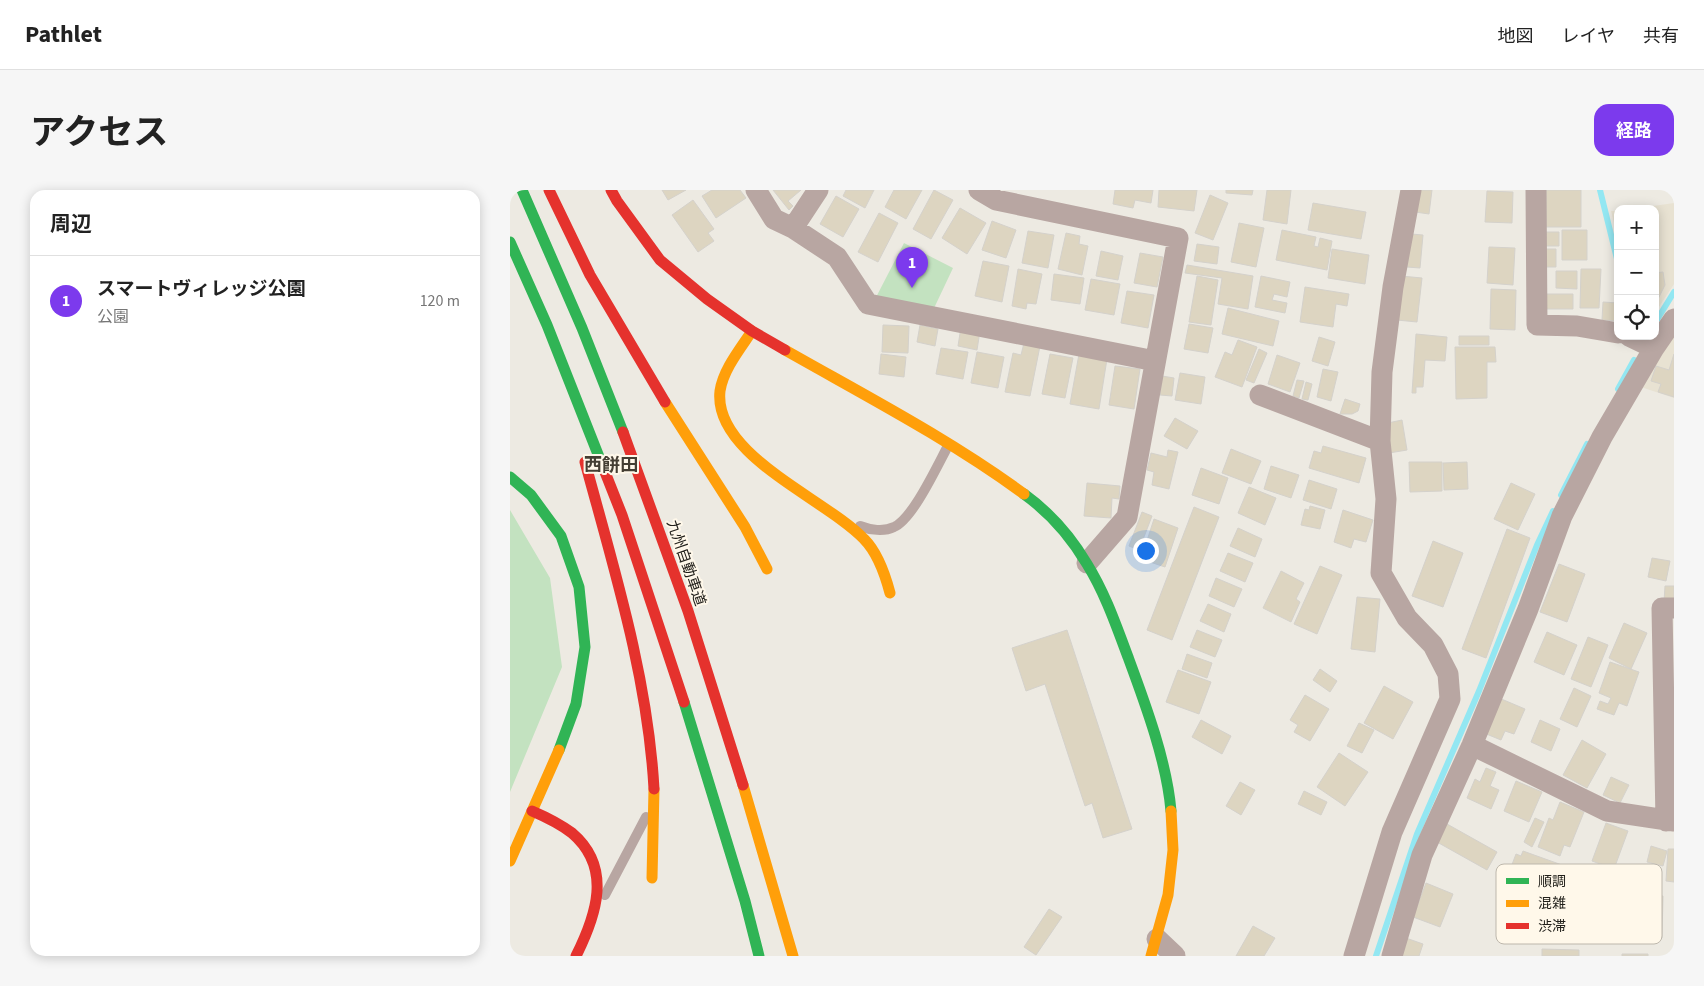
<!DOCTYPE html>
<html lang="ja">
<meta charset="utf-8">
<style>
body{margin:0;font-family:"Source Sans 3","Noto Sans JP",sans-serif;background:#f6f6f6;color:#222}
.controls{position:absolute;right:15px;top:15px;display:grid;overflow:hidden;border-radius:10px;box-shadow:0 2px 12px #0003}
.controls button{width:45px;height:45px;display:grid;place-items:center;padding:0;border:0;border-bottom:1px solid #e0e0e0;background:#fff;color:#222;font:25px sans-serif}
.you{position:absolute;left:635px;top:360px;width:18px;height:18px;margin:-12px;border:4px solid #fff;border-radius:50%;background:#1a73e8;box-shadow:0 0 0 8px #1a73e833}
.badge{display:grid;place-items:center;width:32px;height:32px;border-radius:50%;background:#7c3aed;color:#fff;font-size:16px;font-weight:700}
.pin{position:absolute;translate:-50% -41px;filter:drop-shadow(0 1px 2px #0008)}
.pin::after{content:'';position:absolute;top:26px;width:18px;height:15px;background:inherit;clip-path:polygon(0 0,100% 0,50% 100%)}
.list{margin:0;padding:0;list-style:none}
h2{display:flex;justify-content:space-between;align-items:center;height:65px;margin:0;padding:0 20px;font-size:21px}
h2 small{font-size:16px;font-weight:400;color:#767676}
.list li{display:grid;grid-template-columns:32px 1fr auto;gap:15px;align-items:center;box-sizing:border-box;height:90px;padding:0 20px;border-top:1px solid #e0e0e0}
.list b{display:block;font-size:19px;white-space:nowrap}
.list p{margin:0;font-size:16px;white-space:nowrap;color:#767676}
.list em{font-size:16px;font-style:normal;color:#767676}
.icon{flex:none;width:28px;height:28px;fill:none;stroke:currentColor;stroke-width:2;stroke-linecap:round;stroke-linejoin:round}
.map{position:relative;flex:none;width:1164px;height:766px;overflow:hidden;border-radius:15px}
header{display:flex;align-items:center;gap:30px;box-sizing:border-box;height:70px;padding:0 25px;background:#fff;border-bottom:1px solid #e0e0e0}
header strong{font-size:24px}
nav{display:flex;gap:28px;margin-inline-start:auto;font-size:18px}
.intro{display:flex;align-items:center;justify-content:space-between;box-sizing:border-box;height:120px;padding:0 30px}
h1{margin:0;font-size:35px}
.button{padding:12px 22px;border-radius:15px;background:#7c3aed;color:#fff;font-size:18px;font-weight:700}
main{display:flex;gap:30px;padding:0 30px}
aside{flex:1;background:#fff;border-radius:15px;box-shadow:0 2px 12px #0003}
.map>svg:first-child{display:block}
.built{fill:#e8e2d2}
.green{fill:#c3e2c0}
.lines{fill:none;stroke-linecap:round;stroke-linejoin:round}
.stream{stroke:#93e7f2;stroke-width:6}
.building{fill:#ddd5c1;stroke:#d4d1cb}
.lane{stroke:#b8a6a2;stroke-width:10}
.street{stroke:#b8a6a2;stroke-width:21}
.fast{stroke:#30b455;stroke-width:11}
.slow{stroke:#ff9f0a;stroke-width:11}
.jam{stroke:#e5322d;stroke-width:11}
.labels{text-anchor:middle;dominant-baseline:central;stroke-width:4;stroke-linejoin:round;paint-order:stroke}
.street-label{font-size:15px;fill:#22201b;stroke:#fff8ea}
.quarter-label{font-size:18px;font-weight:bold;fill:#443e33;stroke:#fff8ea}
.key{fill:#fff8ea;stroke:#bdb7ac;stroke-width:1}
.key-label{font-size:14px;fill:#22201b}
</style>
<header>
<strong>Pathlet</strong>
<nav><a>地図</a><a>レイヤ</a><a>共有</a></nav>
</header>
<div class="intro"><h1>アクセス</h1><a class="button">経路</a></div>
<main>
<aside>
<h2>周辺<small></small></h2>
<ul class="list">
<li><span class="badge">1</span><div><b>スマートヴィレッジ公園</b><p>公園</p></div><em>120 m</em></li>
</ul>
</aside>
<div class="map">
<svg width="1164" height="766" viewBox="0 0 1164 766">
<rect width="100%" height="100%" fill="#edeae2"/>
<path class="built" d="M1164,13V94L1145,123V19H1122Z
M1101,21H1108V49Z
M1164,141V208L1128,196Z"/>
<path class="green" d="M394,53L443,78L417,133L361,117Z
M0,320L40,388L52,477L0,602Z"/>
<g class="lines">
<path class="stream" d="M1090,0L1108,73
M1145,133L1164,102
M1108,199L1124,170
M1051,305L1077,254
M866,766L907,644L969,501L1027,355L1043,321"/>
</g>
<path class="building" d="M152,0H176L158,10Z
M202,0H230L236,8L206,28L192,6Z
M263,0H291L278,11L283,16L279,20Z
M336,0H364L355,18L333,6Z
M384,0H412L396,29L375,17Z
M424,0L443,10L421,49L403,39Z
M605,0H643L641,13L625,10L623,18L603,14Z
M649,0H687L684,21L648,17Z
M716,0H743L742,5L716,3Z
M757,0H781L777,34L753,30Z
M908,0H922L919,24L905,22Z
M1036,0H1071V37H1036Z
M977,1L1003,2L1002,33L975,32Z
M700,5L718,13L703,50L685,43Z
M326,6L349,19L333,47L310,34Z
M183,10L204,39L198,43L204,51L188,62L162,25Z
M803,13L856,22L851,49L798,40Z
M450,18L476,33L457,64L432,48Z
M369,23L388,33L368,72L348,62Z
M482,31L506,40L496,68L472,60Z
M729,33L754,38L746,77L721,72Z
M772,40L806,47L804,56L808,57L810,48L822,51L817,80L766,70Z
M1052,40H1077V70H1052Z
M518,41L544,45L538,78L512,73Z
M1036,42H1049V56H1036Z
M556,43L570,46L569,54L578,56L572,85L548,79Z
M901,44L913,45L910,78L897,77Z
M687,54L709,57L707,74L684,71Z
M979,57L1005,58L1003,95L977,93Z
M822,59L859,65L855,94L818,88Z
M1033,59H1046V77H1033Z
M591,61L613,66L608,90L586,86Z
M630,63L653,67L647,97L624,93Z
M473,71L499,76L492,112L465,106Z
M677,75L743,86L738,119L708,114L712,88L675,83Z
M508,79L532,84L526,114L517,113L516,119L502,116Z
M1071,79H1091L1089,118H1070Z
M1046,81H1067V99L1046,98Z
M1153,82L1155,95L1145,115V83Z
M544,84L574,88L570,114L541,110Z
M687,86L708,90L701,135L679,132Z
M751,86L780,92L777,107L764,104L762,110L777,113L775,123L745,117Z
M891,86L912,88L907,132L887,130Z
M581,89L610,94L604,125L575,120Z
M795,97L839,104L837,116L826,114L823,137L790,132Z
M981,99L1006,100L1005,140L980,139Z
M617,101L644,105L638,138L611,133Z
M1036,104H1063V119H1036Z
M1093,112L1108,113V131L1092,130Z
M718,118L769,131L763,156L712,144Z
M679,134L703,138L698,163L674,159Z
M373,135L399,136L398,163L372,162Z
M410,135L428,139L425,156L407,152Z
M451,137L470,141L467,160L448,156Z
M906,144L937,147L935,171L915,170L913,197H906V203H902Z
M949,146H979V155H949Z
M809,147L825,152L818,176L802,171Z
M728,150L747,157L732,197L705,187L715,162L722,165Z
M514,153L530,156L520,206L495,202L503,163L511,165Z
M945,157H985L986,172H977V208L946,209Z
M431,158L458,162L453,189L426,184Z
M749,159L757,163L744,193L736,190Z
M467,162L494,167L488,198L461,193Z
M371,164L396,167L394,187L369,184Z
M540,164L563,168L555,208L532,204Z
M569,164L597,169L589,219L560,214Z
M1164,164V207L1148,202L1151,194L1141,191L1146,176L1159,180Z
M767,165L790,173L780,202L758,194Z
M605,176L630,179L624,219L599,215Z
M813,179L828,182L821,211L807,207Z
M670,183L695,187L691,214L665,210Z
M652,186L664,188L662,206L650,205Z
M787,190L794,191L789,208L783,206Z
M796,192L802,194L798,210L792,209Z
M835,209L850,214L848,221L842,224H830Z
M665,228L688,241L677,259L654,246Z
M892,230L897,260L879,263L873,234Z
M813,256L856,268L849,293L799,278L804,261L811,263Z
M721,259L751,271L741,294L712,283Z
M658,260L668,262L659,299L642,295L644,282L637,280L641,263L657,267Z
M899,272H932V301L900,302Z
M957,272L958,299L934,300L933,273Z
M761,276L789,285L781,308L754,299Z
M691,278L718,288L709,314L682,305Z
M799,290L827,299L821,319L793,310Z
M577,293L610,296L609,309L602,308L601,328L574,326Z
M1001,293L1025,304L1008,340L984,329Z
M739,297L766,308L755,335L728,323Z
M800,316L815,320L810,339L791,335L795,319L799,320Z
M684,317L709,327L662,450L637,440Z
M833,320L863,330L856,352L844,349L841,358L824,352Z
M632,322L642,326L629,360L619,356Z
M644,329L668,338L655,377L631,369Z
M728,338L752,349L745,367L720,356Z
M997,339L1020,348L976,468L952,459Z
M923,351L953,363L933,417L902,406Z
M718,363L743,373L735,392L710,381Z
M1142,368L1160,371L1156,391L1138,387Z
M1049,374L1075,384L1057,432L1030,422Z
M810,376L832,385L807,444L784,434Z
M771,381L794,393L786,409L790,412L781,432L753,418Z
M706,388L732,399L724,417L699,406Z
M1155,396H1164V412H1154Z
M847,407L870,409L865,462L841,459Z
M698,414L721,424L714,442L690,431Z
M1114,433L1137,443L1121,479L1099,468Z
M557,440L622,639L593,648L582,613L575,616L535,494L516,501L502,458Z
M687,440L712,450L705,467L680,457Z
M1037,442L1067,455L1054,485L1024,472Z
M1078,447L1098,455L1081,497L1061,489Z
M677,464L702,473L697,488L672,479Z
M1100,472L1129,482L1117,516L1109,513L1104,525L1087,519L1090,511L1098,514L1101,508L1089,503Z
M810,479L827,491L820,502L803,490Z
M668,480L701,492L689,524L656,512Z
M874,496L903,512L883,549L854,533Z
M1064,498L1081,506L1067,537L1050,529Z
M795,505L819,519L800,551L784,542L788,535L780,530Z
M989,508L1015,519L1004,544L995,541L991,550L974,543Z
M691,530L721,546L712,564L682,547Z
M1030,530L1050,539L1041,561L1021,552Z
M849,533L864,540L852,563L837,556Z
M1072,550L1096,564L1077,598L1053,585Z
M829,563L858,582L835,616L807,597Z
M976,578L986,582L980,596L989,600L981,619L957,608L965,589L970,592Z
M1101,587L1119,595L1110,613L1093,605Z
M1006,591L1032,602L1019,632L994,621Z
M730,592L745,600L731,625L716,616Z
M794,601L817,612L811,625L788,614Z
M1050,612L1074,622L1060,657L1054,655L1050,666L1028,657L1039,628L1043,630Z
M1025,628L1034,632L1022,657L1014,652Z
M1096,633L1118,641L1104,679L1082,671Z
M937,634L987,662L977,680L927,652Z
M1141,656L1157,661L1153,676L1137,672Z
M1158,659H1164V692L1156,691Z
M1013,661L1052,675L1040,709L1016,700L1018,692L998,685L1006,664L1011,666Z
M916,693L943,704L930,737L903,727Z
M1126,705L1153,706L1152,748H1125Z
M539,719L552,727L526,765L514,757Z
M743,736L765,748L754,766H726Z
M893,747L913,754L909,766H887Z
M1032,759L1069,760V766H1032Z
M1112,764H1138V766H1112Z"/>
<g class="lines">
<path class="lane" d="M350,336C360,340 374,342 384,337C403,329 428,274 439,254
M95,705L136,627"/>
<path class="street" d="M246,0L264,29L283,38L327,67L358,114L645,171
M469,0L486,10L668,48L617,327L577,373
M1026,0L1027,135L1067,136L1108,143
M283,38L308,0
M1119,146L1144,158
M750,205L870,251
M962,555L1097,621L1164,631
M1156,631L1152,418H1164
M647,749L665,766
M844,766L882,642L940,509L938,484L923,455L897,428L871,383L876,309L870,251L872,182L883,97L901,0
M882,766L912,665L962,555L1018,419L1052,326L1092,247L1144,158L1164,129"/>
<path class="fast" d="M12,0L72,138L113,242
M0,52L37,135L93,277
M0,287L21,305L51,346L69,397L75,457L66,514L49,560
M514,304C539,322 561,347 577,374C595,403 606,435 618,467C635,513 657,572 661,621
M174,512L235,711L249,766"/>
<path class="slow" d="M242,141C230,159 213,180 210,201C203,265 316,309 354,349C368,363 375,384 380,403
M275,160C356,206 439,249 514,304
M155,212L235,337L257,379
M233,595L283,766
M0,671L49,560
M142,688L144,599
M641,766L658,705L663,660L661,621"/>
<path class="jam" d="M39,0L80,85L155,212
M101,0L107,11L150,70L197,109L242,141L275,160
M113,242L178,421L233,595
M75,272C104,379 138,488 144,599
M93,277L112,325L174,512
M22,621C36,627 50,634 62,643C103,678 86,726 66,766"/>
</g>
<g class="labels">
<g class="street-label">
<text transform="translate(176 373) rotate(71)">九州自動車道</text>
</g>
<g class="quarter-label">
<text x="101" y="275">西餅田</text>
</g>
</g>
<rect x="986" y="674" width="166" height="80" rx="8" class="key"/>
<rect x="996" y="688" width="23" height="6" fill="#30b455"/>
<rect x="996" y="710" width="23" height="7" fill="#ff9f0a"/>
<rect x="996" y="733" width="23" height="6" fill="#e5322d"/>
<g class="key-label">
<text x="1028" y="696">順調</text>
<text x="1028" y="718">混雑</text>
<text x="1028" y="741">渋滞</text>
</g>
</svg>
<div class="controls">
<button>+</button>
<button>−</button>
<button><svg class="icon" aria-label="locate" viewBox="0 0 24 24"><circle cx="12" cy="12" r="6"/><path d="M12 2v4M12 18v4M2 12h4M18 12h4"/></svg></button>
</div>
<div class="you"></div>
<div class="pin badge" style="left:402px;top:98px">1</div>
</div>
</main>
